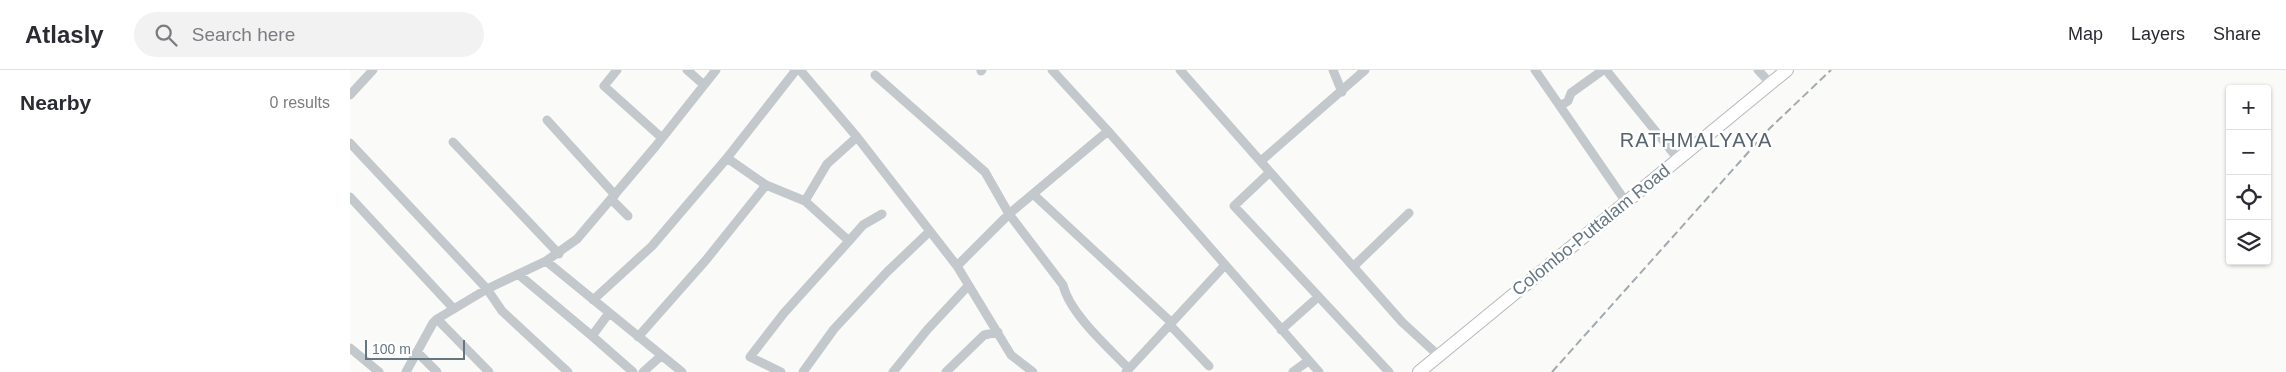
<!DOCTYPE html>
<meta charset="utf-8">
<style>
body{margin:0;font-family:Arial,sans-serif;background:#f2f2f3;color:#2b2b33}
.controls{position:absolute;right:15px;top:15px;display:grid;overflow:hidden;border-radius:5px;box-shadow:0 1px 4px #0004}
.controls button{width:45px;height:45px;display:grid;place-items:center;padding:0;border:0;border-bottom:1px solid #e1e1e2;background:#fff;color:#2b2b33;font:25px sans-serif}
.scale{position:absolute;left:15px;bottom:12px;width:100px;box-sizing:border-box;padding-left:5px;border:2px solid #657683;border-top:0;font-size:14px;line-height:18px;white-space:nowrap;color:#657683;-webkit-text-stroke:4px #fff;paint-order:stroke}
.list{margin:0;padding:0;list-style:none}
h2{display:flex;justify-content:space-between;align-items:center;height:65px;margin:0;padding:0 20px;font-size:21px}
h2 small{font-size:16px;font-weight:400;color:#7c7c81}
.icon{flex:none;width:28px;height:28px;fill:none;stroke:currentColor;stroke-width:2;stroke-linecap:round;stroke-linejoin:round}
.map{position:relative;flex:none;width:1936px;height:302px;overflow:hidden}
header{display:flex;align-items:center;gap:30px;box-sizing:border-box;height:70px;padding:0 25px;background:#fff;border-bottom:1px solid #e1e1e2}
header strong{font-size:24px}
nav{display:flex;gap:28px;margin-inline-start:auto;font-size:18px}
.search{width:350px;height:45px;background:#f2f2f3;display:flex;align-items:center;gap:12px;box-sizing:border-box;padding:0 18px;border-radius:28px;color:#7c7c81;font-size:19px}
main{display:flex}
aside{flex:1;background:#fff}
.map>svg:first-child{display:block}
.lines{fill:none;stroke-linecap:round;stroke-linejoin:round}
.highway-casing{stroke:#b4b9bd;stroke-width:14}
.minor{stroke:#c3c8cc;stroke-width:9}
.highway{stroke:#fff;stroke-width:12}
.rail{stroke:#a2aab0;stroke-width:2;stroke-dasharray:8 4;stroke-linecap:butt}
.labels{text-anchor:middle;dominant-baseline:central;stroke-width:5;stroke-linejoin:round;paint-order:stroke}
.street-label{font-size:18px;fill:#657683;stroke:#fff}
.quarter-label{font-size:20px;letter-spacing:1px;fill:#57646e;stroke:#fff}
</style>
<header>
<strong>Atlasly</strong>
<div class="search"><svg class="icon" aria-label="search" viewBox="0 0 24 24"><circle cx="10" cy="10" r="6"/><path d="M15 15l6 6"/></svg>Search here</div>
<nav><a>Map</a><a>Layers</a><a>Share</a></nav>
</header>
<main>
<aside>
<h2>Nearby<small>0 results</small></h2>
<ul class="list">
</ul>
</aside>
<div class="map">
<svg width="1936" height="302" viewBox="0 0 1936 302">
<rect width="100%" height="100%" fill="#fafaf8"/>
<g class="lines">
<g class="highway-casing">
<path id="highway" d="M1069,302L1437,0"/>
</g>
<path class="minor" d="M267,0L254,16L312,68
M337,0L354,15
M450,0L507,67L607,196L661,285L683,302
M702,0L758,61L969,302
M830,0L1052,252L1089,286
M983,0L992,22
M1185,0L1276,132
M1256,0L1328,89
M1408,0L1421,14
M631,1L632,0
M525,5L635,102L659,144L758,61
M0,25L23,0
M1210,36L1218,31L1221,23L1253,0
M197,50L265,125
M103,72L209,184
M0,73L137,219L152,241L218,302
M911,91L1015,0
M920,102L884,136L1039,302
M416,115L455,131L477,94L507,67
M683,124L822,253
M0,127L103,238
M261,129L278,146
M499,171L513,155L532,144
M196,191L227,169L305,77L366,0
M607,196L659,144L713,215C720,244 758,277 779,299
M1004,196L1059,143
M168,204L242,266L259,243
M243,230L302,176L377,88L446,0
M87,249L139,302
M820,255L859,296
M931,260L968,227
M242,266L283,302
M288,267L356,190L416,115L377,88
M0,278L29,302
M67,282L87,302
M56,302L83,253L87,249L137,219L196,191L332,302
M293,302L311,286
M431,302L400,287L434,243L499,171L455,131
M453,302L484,259L537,202L580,161
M543,302L577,260L618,216
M596,302L634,265L648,262
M776,302L875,195
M943,302L958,291"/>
<use href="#highway" class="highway"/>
<path class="rail" d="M1202,302L1420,58L1481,0"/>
</g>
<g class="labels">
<g class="street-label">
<text transform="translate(1241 160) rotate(-39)">Colombo-Puttalam Road</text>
</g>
<g class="quarter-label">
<text x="1346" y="70">RATHMALYAYA</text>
</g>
</g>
</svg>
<div class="controls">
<button>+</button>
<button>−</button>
<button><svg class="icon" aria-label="locate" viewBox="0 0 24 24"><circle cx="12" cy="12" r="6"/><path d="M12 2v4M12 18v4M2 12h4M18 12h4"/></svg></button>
<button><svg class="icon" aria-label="layers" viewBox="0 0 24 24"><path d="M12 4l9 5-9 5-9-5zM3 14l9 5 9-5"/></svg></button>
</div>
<div class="scale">100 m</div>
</div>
</main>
